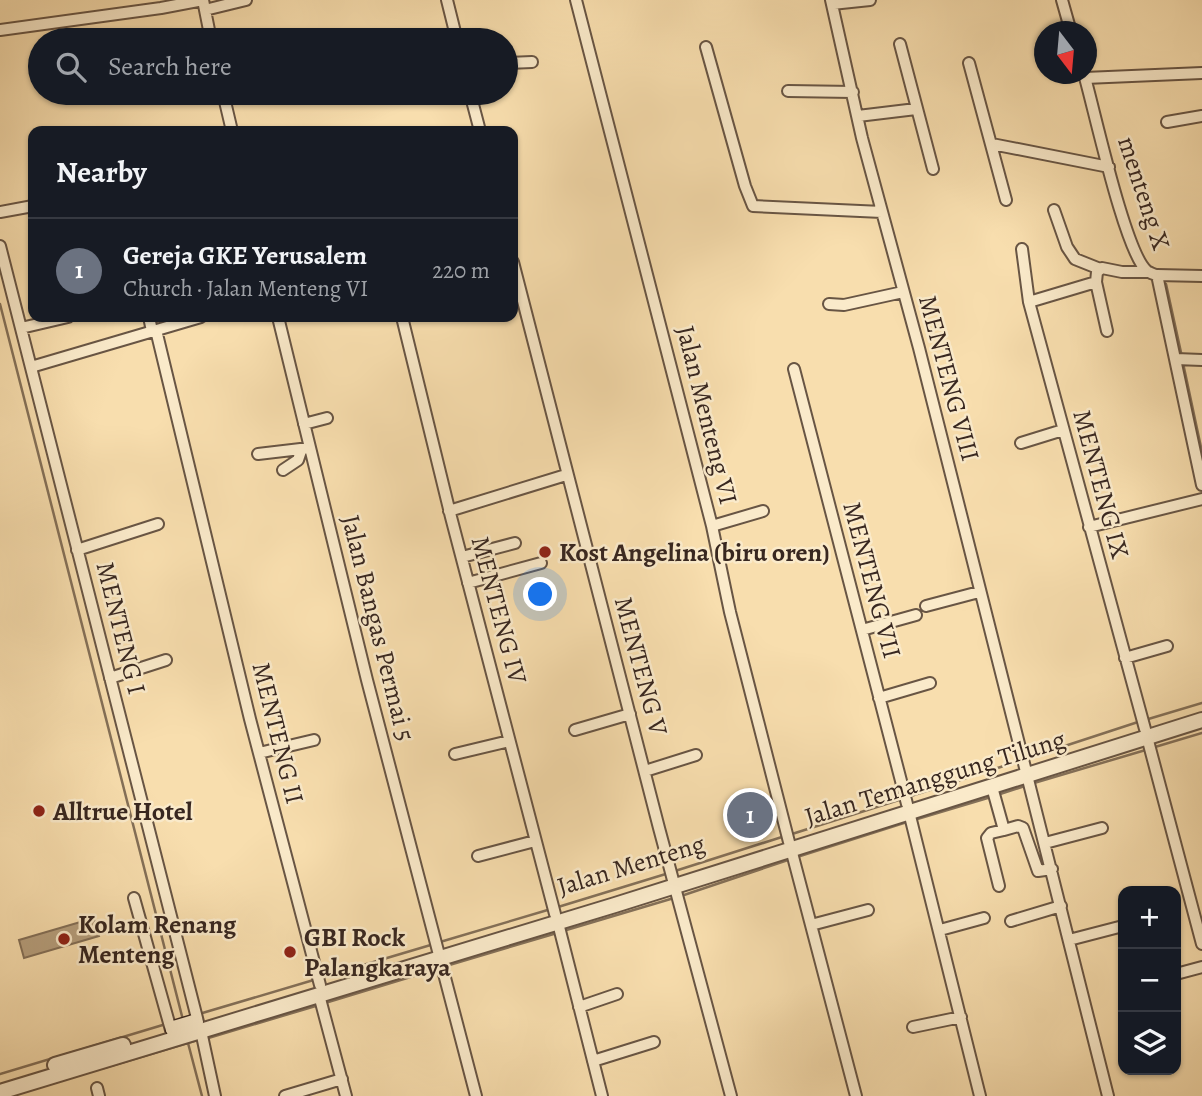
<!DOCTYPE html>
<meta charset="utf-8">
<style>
body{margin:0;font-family:Alegreya,serif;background:#242831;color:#f1f3f6}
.controls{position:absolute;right:21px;bottom:21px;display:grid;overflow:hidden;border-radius:14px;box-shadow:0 2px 5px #0004}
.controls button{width:63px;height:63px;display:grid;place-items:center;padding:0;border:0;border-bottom:2px solid #363941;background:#171b24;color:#f1f3f6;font:35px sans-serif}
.compass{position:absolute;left:1034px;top:21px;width:63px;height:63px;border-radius:50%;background:#171b24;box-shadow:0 2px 5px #0004;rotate:164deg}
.you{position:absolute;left:541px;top:595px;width:24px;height:24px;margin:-18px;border:5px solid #fff;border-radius:50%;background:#1a73e8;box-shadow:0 0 0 10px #1a73e833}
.badge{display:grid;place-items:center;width:46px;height:46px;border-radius:50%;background:#c59692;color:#fff;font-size:23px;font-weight:700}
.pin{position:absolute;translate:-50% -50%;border:4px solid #fff;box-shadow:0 2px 7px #0006}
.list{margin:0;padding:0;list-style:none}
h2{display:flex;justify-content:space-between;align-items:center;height:91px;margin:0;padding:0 28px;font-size:30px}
h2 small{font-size:23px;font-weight:400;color:#9ea1a6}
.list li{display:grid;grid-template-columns:46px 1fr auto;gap:21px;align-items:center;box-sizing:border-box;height:105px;padding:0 28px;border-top:2px solid #363941}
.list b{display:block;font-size:26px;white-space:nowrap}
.list p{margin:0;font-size:23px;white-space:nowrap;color:#9ea1a6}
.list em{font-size:23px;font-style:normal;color:#9ea1a6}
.icon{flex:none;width:38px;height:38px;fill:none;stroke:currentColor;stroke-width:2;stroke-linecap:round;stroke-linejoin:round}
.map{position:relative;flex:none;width:1202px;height:1096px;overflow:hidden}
.search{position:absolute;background:#171b24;box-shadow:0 2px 5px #0004;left:28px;top:28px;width:490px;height:77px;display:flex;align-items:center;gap:18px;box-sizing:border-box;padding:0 24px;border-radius:38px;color:#9ea1a6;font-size:26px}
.panel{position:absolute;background:#171b24;box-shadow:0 2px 5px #0004;left:28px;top:126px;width:490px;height:196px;border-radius:14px}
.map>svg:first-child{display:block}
.water{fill:#b7a07e;stroke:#847058;stroke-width:2}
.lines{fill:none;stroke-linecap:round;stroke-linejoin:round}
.stream{stroke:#847058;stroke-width:2.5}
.minor-casing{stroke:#685544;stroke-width:14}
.tertiary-casing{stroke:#685544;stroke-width:18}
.secondary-casing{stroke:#382720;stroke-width:19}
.minor{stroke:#faeaca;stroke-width:10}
.tertiary{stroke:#faeaca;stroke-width:14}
.secondary{stroke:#faeaca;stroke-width:16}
.poi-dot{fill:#8f2418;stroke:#faeaca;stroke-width:2.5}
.labels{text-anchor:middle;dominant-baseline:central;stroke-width:5;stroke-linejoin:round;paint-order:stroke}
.street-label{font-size:26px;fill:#382720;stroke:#faeaca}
.poi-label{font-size:26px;font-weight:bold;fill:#382720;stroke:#faeaca;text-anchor:start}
</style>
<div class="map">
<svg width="1202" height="1096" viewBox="0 0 1202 1096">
<rect width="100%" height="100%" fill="#f8deae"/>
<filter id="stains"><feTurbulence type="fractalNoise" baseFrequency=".00286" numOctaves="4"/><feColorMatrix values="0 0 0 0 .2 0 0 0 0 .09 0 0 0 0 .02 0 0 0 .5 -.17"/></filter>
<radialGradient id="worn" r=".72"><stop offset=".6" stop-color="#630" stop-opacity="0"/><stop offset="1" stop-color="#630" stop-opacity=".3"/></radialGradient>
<path class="water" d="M94,918L99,936L24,958L19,940Z"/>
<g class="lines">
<path class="stream" d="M1166,284L1182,357
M0,304L183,1020
M1183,363L1202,452
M1145,720L1202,703
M1155,747L1202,733
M1025,759L1138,722
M1034,783L1149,749
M997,795L1028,785
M908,797L1019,761
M914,820L991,797
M792,834L902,799
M797,857L907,822
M675,871L785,836
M681,896L791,859
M558,907L669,873
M563,931L674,898
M440,942L551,909
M446,966L557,933
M323,977L434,944
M325,1003L440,968
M199,1014L317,979
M205,1039L319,1005
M188,1043L202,1096
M104,1068L198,1040
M0,1074L166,1024"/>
<g class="minor-casing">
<path id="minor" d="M447,0L457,40
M576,0L712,526L730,612L789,842
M831,0L862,138L919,348L1108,1096
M1062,0L1071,32
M832,4L870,0
M205,10L246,0
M0,30L161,8L203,0L211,40
M900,44L933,169
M706,47L745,186L753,206L882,212
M506,63L532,62
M969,63L1006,200
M1084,74C1094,108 1125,253 1147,271C1148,272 1155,275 1157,275L1202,485
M1085,78L1202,73
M788,91L853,92
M223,93L232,131
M470,93L480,131
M858,116L916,109
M1167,122L1202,116
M992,144L1109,167
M1054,210L1067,247L1075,259L1100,269
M0,212L33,206
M0,246L198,1022
M1022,249L1029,302L1145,729
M513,262L659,828L731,1096
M1157,275L1202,276
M1029,302L1096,282
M829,304L844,305L903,292
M149,317L152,331
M278,317L367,680L476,1096
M402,317L451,517L555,914
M21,328L68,317
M156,330L250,719L320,985
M1107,331L1096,282L1097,272L1102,268L1122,272H1147
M1176,359L1202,360
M31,367L201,317
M794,369L907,804
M304,424L327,418
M1021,443L1063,430
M258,454L309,448
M283,470L298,460L301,451
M449,511L566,475
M712,526L763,511
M1089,527L1202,499
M77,550L158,524
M462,557L515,543
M468,583L541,563
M926,606L979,592
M862,630L916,615
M1125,658L1167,646
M110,678L166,660
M879,698L930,683
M575,730L630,714
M1147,737L1202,944
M259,753L314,740
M455,754L509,741
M645,771L696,755
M992,787L1004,830L1018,826L1023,828L1038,871L1052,869
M909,812L980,1096
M1045,843L1102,828
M791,849L856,1096
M478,856L535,841
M999,886L987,838L991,833L1004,830
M134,898L171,1030
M1011,921L1061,906
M558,923L602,1096
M811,925L868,910
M940,930L984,918
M1069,940L1123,926
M1176,974L1202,967
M319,995L346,1096
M579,1007L617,994
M913,1027L961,1017
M201,1031L215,1096
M593,1061L654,1042
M97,1088L99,1096
M285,1096L342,1079"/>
</g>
<g class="tertiary-casing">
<path id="tertiary" d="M55,1065L123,1045
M0,1092L615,905L1202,720"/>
</g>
<g class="secondary-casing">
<path id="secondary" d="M174,1029L194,1023"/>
</g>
<use href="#minor" class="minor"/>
<use href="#tertiary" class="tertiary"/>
<use href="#secondary" class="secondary"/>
</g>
<g class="poi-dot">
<circle cx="545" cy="552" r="7"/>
<circle cx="39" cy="811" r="7"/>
<circle cx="64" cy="939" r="7"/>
<circle cx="290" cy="952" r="7"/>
</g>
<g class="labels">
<g class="street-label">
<text transform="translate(1144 193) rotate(72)">menteng X</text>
<text transform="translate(949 378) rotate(75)">MENTENG VIII</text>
<text transform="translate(707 415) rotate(76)">Jalan Menteng VI</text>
<text transform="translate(1101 484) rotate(75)">MENTENG IX</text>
<text transform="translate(872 580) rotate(75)">MENTENG VII</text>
<text transform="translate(499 610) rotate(75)">MENTENG IV</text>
<text transform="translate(121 628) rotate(76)">MENTENG I</text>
<text transform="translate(378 628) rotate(76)">Jalan Bangas Permai 5</text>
<text transform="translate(641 666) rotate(75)">MENTENG V</text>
<text transform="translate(278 733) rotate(76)">MENTENG II</text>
<text transform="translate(935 778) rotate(-17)">Jalan Temanggung Tilung</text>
<text transform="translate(631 865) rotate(-17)">Jalan Menteng</text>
</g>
<g class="poi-label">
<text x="559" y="552">Kost Angelina (biru oren)</text>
<text x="53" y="811">Alltrue Hotel</text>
<text x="78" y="924">Kolam Renang<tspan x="78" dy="30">Menteng</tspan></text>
<text x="304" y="937">GBI Rock<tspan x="304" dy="30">Palangkaraya</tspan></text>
</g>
</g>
<rect width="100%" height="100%" filter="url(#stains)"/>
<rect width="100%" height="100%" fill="url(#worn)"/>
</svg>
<div class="controls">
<button>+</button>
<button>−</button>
<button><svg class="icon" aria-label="layers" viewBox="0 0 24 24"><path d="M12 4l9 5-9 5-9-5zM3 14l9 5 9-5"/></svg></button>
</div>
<svg class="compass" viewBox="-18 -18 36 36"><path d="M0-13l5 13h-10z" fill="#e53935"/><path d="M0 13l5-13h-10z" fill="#9ea1a6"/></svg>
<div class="you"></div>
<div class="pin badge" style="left:750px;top:815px;background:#6b7280">1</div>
<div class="search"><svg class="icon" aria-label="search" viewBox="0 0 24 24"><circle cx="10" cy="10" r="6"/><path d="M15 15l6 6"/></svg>Search here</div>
<section class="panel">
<h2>Nearby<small></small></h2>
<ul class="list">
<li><span class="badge" style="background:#6b7280">1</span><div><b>Gereja GKE Yerusalem</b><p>Church · Jalan Menteng VI</p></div><em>220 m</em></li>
</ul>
</section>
</div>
